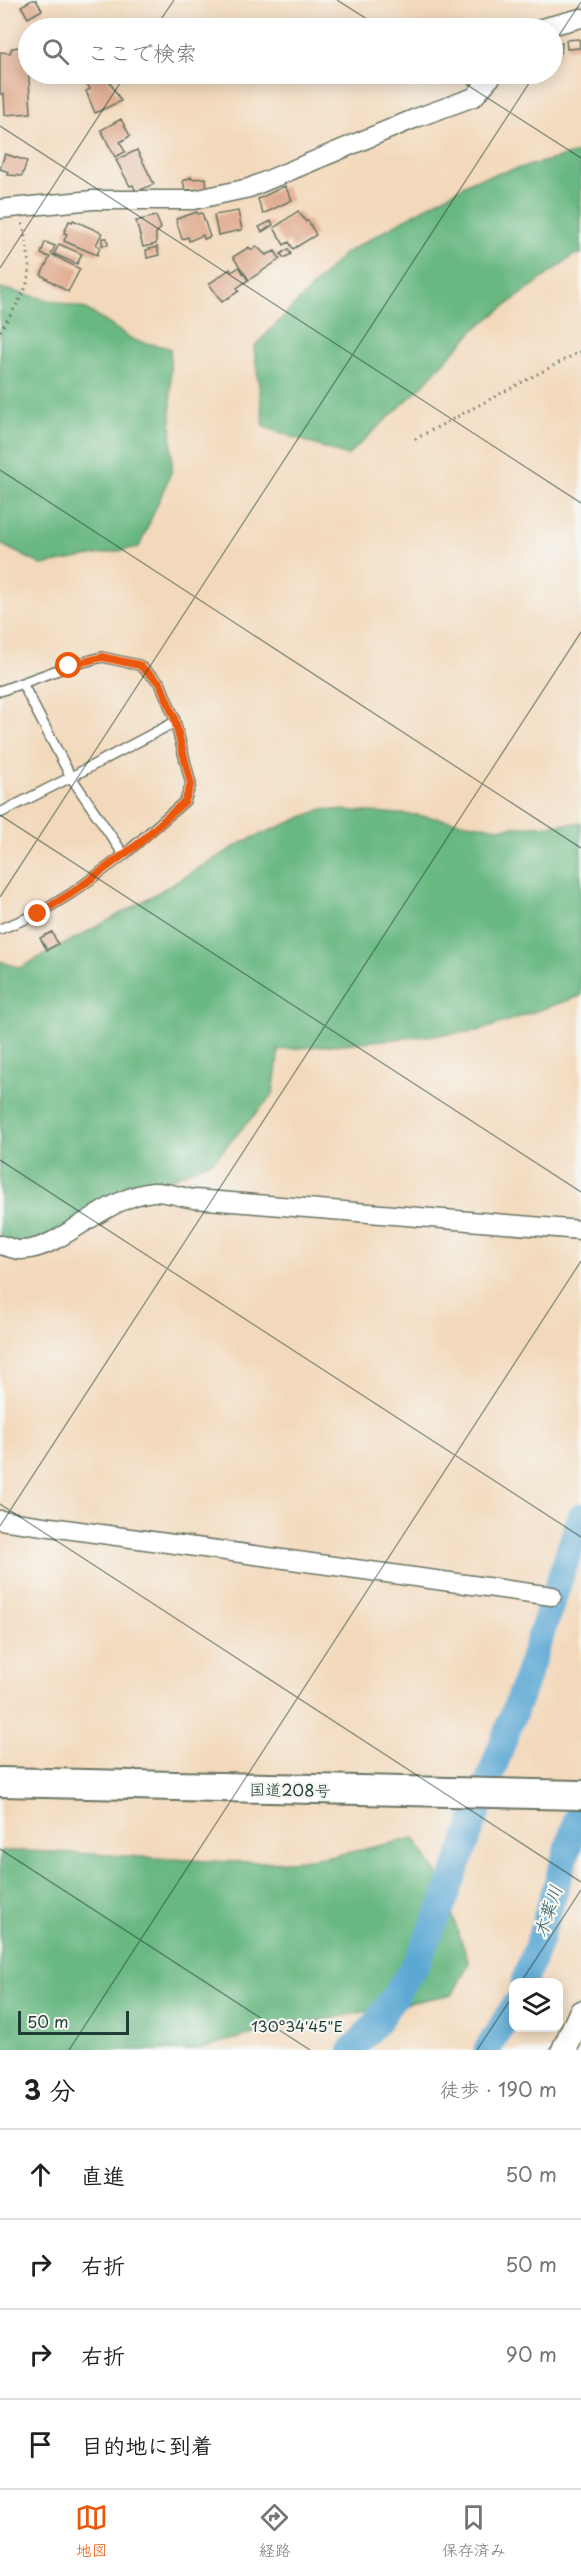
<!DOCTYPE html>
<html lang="ja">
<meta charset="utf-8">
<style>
body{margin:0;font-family:"Playpen Sans","Klee One",sans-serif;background:#f2f2f2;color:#202124}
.controls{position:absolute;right:18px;bottom:18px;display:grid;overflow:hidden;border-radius:12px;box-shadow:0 3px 15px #0003}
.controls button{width:54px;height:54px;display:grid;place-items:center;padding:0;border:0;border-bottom:2px solid #e0e0e0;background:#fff;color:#202124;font:30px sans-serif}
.scale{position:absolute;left:18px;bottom:15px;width:111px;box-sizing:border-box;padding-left:6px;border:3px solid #1f3d34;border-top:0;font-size:16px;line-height:21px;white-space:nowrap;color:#1f3d34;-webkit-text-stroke:4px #f6f6f2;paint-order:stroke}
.stop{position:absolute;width:18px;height:18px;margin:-14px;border:4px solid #ea580c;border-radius:50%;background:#fff}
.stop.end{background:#ea580c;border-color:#fff;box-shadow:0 2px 6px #0008}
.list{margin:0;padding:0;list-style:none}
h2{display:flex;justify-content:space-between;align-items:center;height:78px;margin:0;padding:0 24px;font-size:26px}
h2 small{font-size:20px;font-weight:400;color:#757577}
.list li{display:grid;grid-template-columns:39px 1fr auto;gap:18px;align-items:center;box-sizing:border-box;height:90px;padding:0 24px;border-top:2px solid #e0e0e0}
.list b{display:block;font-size:22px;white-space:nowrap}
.list em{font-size:20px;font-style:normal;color:#757577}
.icon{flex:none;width:33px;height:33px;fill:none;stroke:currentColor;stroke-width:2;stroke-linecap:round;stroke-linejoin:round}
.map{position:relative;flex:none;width:581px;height:2050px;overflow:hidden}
.search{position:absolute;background:#fff;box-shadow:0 3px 15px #0003;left:18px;right:18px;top:18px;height:66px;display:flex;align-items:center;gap:15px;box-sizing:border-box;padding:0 21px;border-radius:33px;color:#757577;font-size:22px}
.sheet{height:438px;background:#fff}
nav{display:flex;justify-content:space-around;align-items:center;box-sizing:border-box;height:84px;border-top:2px solid #e0e0e0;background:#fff;font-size:16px;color:#757577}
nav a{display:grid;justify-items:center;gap:3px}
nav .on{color:#ea580c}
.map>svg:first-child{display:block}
.forest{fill:#69b882;stroke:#447a5b;stroke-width:1.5}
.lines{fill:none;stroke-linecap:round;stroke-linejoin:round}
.river{stroke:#5ba8d4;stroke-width:27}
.building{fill:#e0aa8e}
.service-casing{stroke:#697463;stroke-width:12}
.minor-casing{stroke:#697463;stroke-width:21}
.secondary-casing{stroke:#697463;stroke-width:27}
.trunk-casing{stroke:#697463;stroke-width:32}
.path{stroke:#697463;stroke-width:3;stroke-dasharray:1.5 4.5;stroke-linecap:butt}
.service{stroke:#fff;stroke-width:9}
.minor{stroke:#fff;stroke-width:18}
.secondary{stroke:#fff;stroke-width:24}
.trunk{stroke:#fff;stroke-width:28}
.route{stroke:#ea580c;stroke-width:8}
.ticks{fill:none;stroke:#1f3d34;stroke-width:1.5;stroke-opacity:0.45}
.labels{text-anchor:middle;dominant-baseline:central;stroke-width:4.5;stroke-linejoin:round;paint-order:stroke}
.street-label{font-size:16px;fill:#1f3d34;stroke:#f6f6f2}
.water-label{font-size:18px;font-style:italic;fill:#315d64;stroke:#f6f6f2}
.ticks-label{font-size:15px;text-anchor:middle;fill:#1f3d34;stroke:#f6f6f2;stroke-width:4.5;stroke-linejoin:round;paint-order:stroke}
</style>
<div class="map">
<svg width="581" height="2050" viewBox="0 0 581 2050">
<rect width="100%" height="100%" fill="#f6f6f2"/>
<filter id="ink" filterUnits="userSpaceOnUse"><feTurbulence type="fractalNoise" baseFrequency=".0167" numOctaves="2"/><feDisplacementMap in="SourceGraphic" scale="12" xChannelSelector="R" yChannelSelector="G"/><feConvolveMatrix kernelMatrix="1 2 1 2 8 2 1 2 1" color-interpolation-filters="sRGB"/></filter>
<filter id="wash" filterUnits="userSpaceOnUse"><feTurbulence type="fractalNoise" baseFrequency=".008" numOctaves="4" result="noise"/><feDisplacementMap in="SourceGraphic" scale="24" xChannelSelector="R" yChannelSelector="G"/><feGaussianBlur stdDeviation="1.35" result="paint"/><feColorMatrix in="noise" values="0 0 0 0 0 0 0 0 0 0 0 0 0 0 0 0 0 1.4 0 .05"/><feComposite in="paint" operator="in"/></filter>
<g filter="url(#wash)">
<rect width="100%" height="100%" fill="#f3d9bb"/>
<path class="forest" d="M581,152V254L574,255L476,328L419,389L347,456L264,427L254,347L345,253L474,180Z
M0,288L86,309L133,340L170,348L172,470L139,547L42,565L0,544Z
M322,809L416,815L499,828L581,823V996L478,1031L279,1050L273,1094L214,1160L124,1199L50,1243L0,1245V961L20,968L133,907L245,841Z
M414,1838L438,1875L469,1963L453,1994L249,2035L195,2050H0V1851C89,1850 176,1863 265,1862C315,1862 365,1849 414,1838Z"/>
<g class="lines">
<path class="river" d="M524,1982L540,1939L581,1805
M352,2050L378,2021L418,1960L444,1902L525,1682L581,1516
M487,2050L514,2006"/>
</g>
<g id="blocks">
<path class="building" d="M32,0H36L42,10L28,18L21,6Z
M579,39L580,48L567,49L566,40Z
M556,42L562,43L561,53L555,52Z
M27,46L31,113L5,115L4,94H0V52L10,53L12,48Z
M97,74H105L121,101L95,113L86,91L90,89L85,80Z
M121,119L130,136L120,142L125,152L115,157L101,130Z
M137,150L154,184L136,192L133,185L130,186L116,160Z
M5,154L27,161L22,176L8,175L9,172L0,169Z
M191,177V179L206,178L207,189L185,190L183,181Z
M285,186L292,200L263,214L258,199Z
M238,211L242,230L218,235L214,215Z
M298,211L306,222L308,220L316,235L293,249L289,242L284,245L274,228Z
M197,212L198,214L202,213L210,237L204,239L203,235L189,241L188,237L182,239L176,219Z
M156,216L161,228L156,233V244L143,247L136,221Z
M73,220L102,233L96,245L100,247L97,255L64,241L67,234L64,233L69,221L72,222Z
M271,221L273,225L262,232L259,227Z
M102,238H107L108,245H102Z
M45,242L55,246L51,254L80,269L68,292L41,275L50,257L41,254Z
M59,244L82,254L77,264L54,254Z
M256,246L266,255L275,251L280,259L249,280L233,257L249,247L251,250Z
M157,247L159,255L147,258L146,250Z
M288,249L291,254L284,258L281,254Z
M239,267L248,280L237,288L239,291L222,302L209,284L230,269L232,272Z
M52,932L58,944L47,950L40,938Z"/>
</g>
</g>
<g filter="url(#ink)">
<use href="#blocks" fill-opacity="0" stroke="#697463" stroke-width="1.5"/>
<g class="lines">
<g class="service-casing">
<path id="service" d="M22,683L71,777L175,722
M0,691L69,666L102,657L139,665L160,683L174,717L191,784L185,801L124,855L72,893L38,914L0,929
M0,813L71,777L124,855"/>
</g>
<g class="minor-casing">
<path id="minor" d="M542,28L581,18
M0,209L93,200H194L249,188L416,118L474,97L494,74
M0,1245C7,1246 16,1251 22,1250C62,1249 104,1197 153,1192C165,1191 181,1197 194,1199L581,1230
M0,1520L552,1596"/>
</g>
<g class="secondary-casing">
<path id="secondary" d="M564,2050L581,2013"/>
</g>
<g class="trunk-casing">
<path id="trunk" d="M0,1782L581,1795"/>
</g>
<path class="path" d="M0,331C32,281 35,281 22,222
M415,439L581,351"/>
<use href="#service" class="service"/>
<use href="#minor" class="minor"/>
<use href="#secondary" class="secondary"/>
<use href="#trunk" class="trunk"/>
</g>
</g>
<g class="lines" filter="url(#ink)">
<path class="route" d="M38,914L72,893L138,844L185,801L191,784L174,717L160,683L139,665L102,657L69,666"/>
</g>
<path class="ticks" d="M337,0L381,28M155,28L174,0M552,46L581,2M450,74L581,158M0,126L581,503M0,268L126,74M0,470L581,848M0,815L581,1192M0,897L535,74M0,1160L581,1537M0,1504L581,1882M0,1526L581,632M0,1849L310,2050M521,1982L581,1890M69,2050L581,1261M477,2050L514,1994"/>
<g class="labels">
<g class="street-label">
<text transform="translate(290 1789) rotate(1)">国道208号</text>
</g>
<g class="water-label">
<text transform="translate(547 1911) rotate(-72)">木葉川</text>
</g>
</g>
<g class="ticks-label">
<text x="297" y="2032">130°34'45"E</text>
</g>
</svg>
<div class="controls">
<button><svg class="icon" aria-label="layers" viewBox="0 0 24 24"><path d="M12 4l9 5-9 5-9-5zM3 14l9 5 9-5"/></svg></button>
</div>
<div class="scale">50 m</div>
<div class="stop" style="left:69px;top:666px"></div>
<div class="stop end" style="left:38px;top:914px"></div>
<div class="search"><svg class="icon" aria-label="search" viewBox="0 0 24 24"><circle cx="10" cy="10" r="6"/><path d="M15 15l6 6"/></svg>ここで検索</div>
</div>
<section class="sheet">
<h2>3 分<small>徒歩 · 190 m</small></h2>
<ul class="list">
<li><svg class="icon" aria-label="ahead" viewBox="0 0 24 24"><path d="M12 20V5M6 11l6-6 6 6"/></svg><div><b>直進</b></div><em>50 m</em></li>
<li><svg class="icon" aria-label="right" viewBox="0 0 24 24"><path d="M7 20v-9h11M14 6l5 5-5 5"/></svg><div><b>右折</b></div><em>50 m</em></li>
<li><svg class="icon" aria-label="right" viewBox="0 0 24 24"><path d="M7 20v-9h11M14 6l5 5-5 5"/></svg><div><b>右折</b></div><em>90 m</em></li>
<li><svg class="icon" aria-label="arrive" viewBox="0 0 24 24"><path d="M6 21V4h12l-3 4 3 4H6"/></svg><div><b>目的地に到着</b></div></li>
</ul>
</section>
<nav>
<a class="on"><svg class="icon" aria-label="map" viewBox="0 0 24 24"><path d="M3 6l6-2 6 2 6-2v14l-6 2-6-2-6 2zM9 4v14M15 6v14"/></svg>地図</a>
<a><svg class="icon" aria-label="directions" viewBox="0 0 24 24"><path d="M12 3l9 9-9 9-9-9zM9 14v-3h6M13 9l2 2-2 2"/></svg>経路</a>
<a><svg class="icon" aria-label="saved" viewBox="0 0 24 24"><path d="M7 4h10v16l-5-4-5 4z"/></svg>保存済み</a>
</nav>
